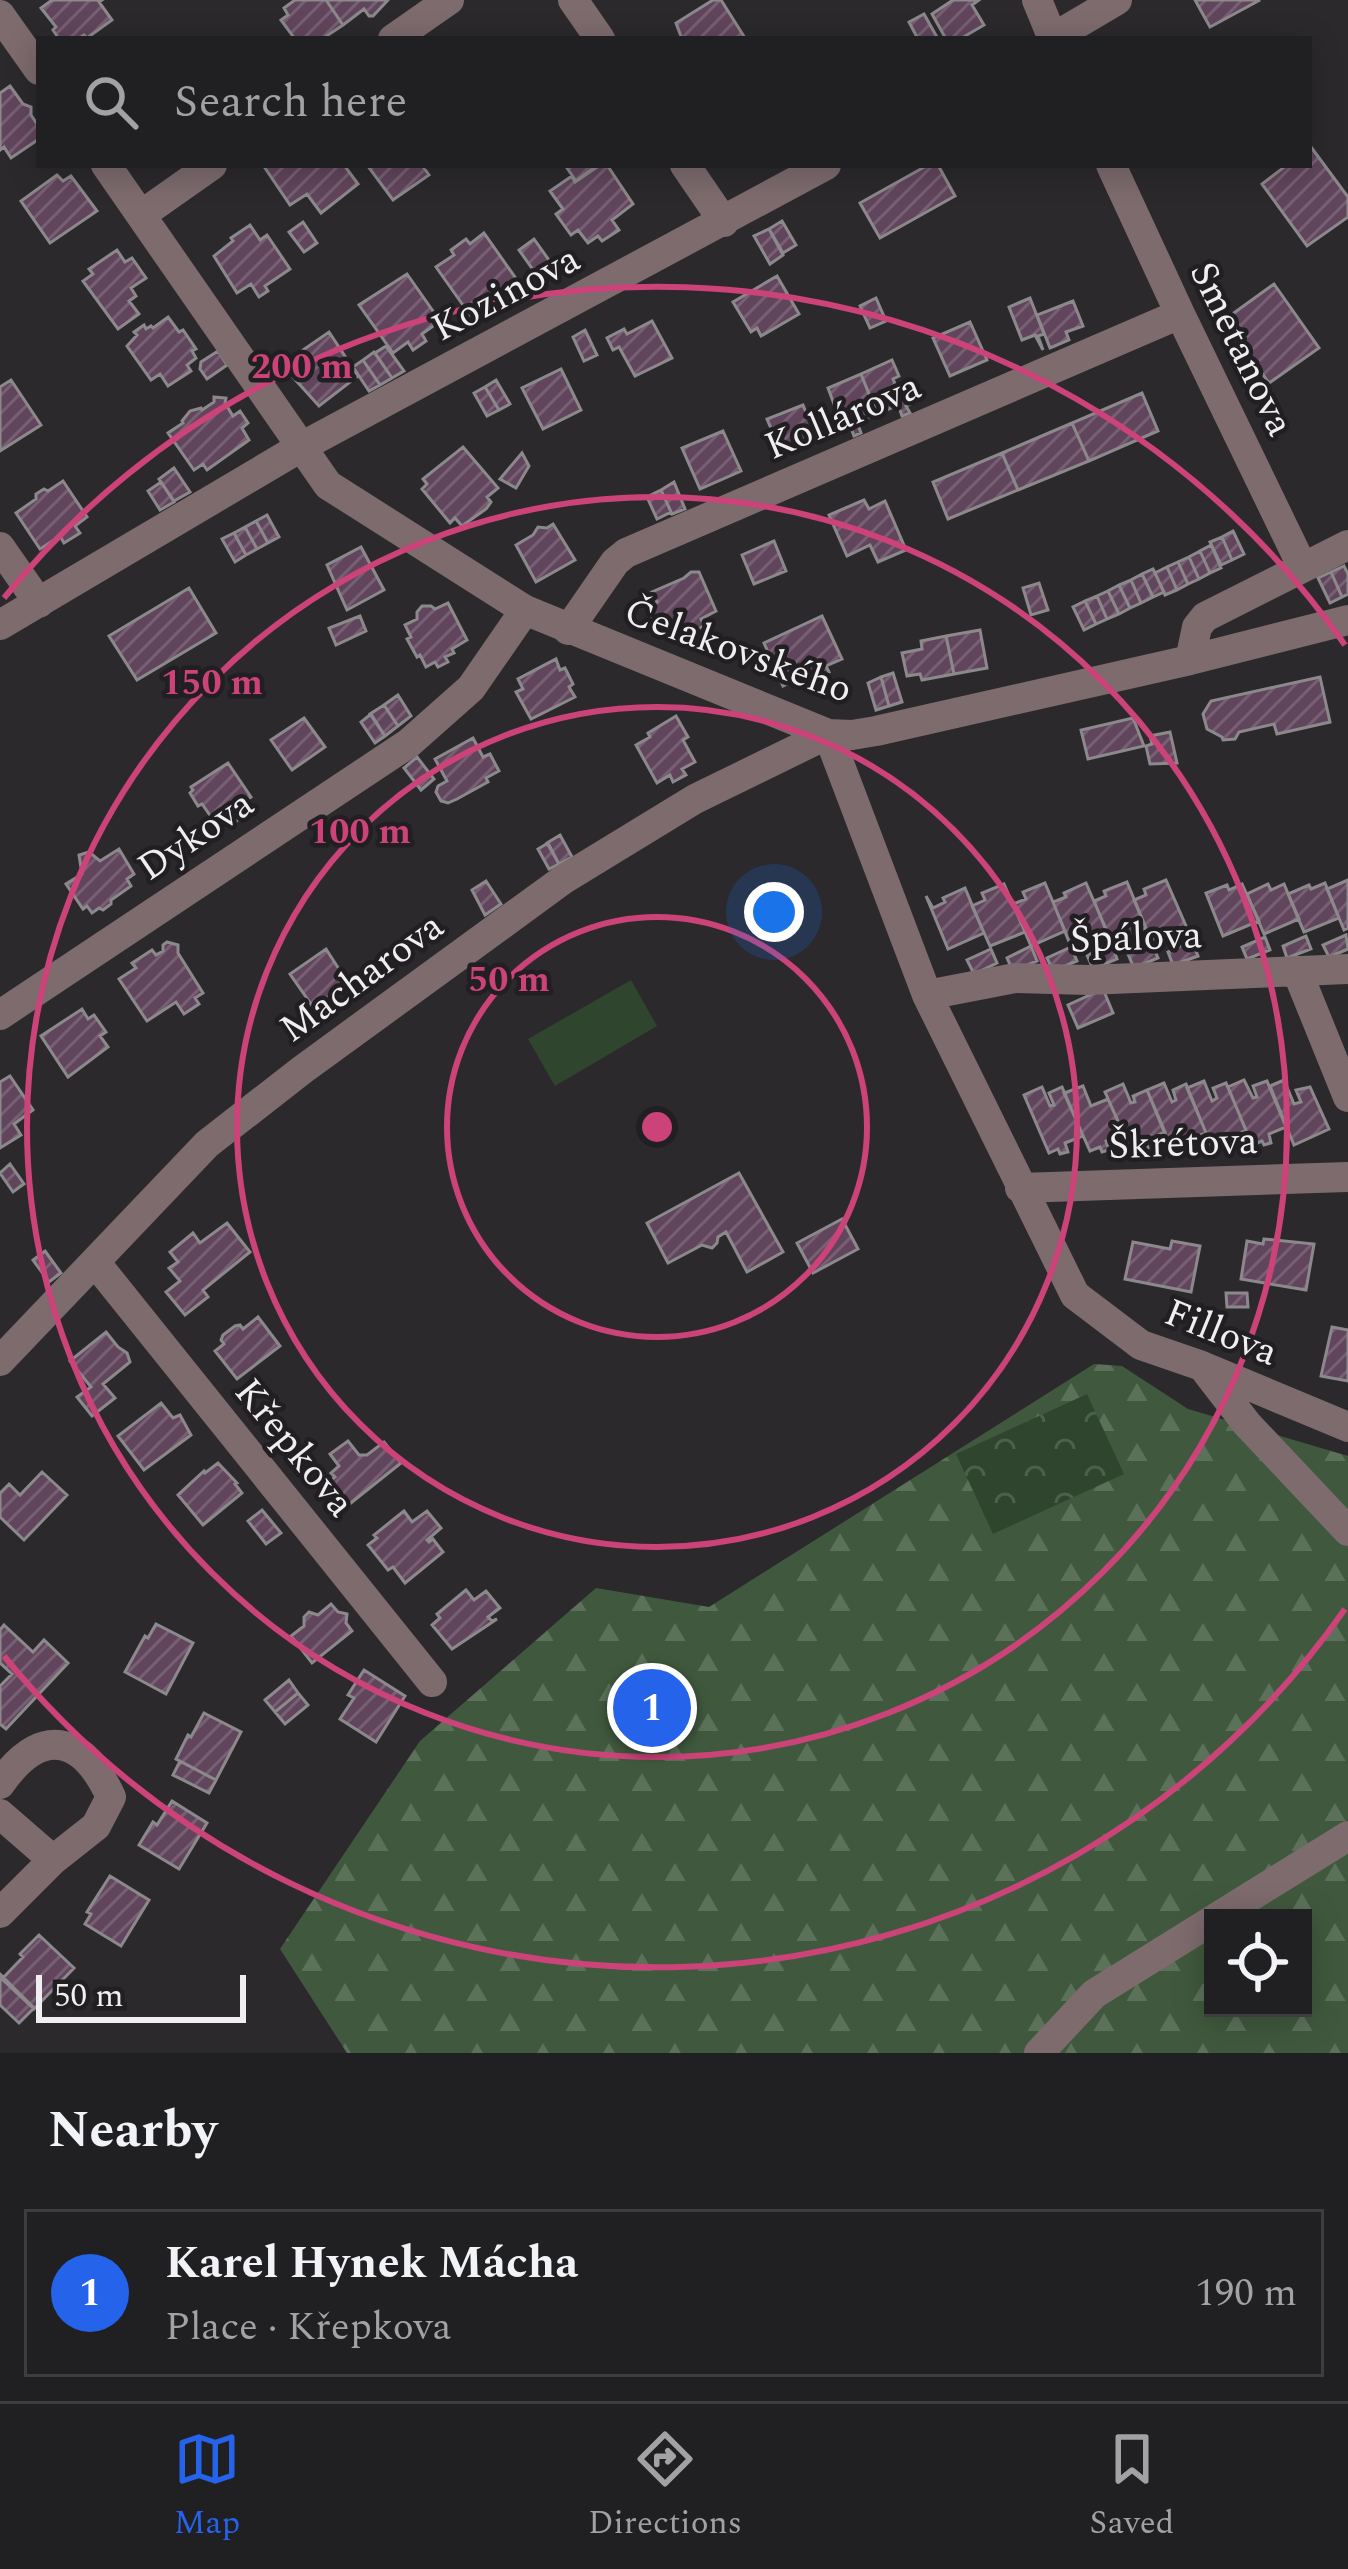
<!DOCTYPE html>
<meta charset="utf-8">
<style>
body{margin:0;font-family:Spectral,serif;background:#28272a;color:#f1f3f6}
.controls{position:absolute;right:36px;bottom:36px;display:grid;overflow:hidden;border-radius:0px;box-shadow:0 6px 30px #0003}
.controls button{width:108px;height:108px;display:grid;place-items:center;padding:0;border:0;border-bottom:3px solid #3d3d3f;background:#201f21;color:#f1f3f6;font:60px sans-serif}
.scale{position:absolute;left:36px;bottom:30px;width:210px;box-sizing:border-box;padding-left:12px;border:6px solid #f0eef0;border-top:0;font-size:33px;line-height:42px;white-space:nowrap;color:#f0eef0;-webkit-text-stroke:9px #211f22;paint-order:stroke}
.you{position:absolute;left:774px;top:912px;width:42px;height:42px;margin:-30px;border:9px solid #fff;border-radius:50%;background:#1a73e8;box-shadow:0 0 0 18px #1a73e833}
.badge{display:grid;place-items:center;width:78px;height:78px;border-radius:50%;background:#2563eb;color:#fff;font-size:39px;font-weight:700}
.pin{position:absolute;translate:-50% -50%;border:6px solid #fff;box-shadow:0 3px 12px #0006}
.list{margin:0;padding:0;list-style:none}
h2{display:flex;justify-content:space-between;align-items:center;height:156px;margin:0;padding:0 48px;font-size:51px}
h2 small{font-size:39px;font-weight:400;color:#a2a2a5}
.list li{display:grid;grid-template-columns:78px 1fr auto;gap:36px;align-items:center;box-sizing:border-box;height:168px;margin:0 24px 24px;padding:0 24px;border:3px solid #3d3d3f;border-radius:0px}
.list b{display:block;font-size:45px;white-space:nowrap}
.list p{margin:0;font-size:39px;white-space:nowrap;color:#a2a2a5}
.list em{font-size:39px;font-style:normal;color:#a2a2a5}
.icon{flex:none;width:66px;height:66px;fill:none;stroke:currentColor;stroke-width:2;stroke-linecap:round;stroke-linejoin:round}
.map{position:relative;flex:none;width:1348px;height:2053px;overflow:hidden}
.search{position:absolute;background:#201f21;box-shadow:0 6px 30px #0003;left:36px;right:36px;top:36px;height:132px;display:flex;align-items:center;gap:30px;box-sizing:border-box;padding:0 42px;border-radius:0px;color:#a2a2a5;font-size:45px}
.sheet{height:348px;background:#201f21}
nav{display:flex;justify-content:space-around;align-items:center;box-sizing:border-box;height:168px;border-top:3px solid #3d3d3f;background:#201f21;font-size:33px;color:#a2a2a5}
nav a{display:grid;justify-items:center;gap:6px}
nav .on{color:#2563eb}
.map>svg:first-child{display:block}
.forest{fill:url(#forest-firs);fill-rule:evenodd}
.park{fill:url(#park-crowns)}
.pitch{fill:#2f452d}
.building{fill:url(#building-hatch);stroke:#8c898c;stroke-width:3}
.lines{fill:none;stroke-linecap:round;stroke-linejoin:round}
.street{stroke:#7d6b6e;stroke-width:30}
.ring{fill:none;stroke:#cb4379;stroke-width:6}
.labels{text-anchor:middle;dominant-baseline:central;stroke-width:9;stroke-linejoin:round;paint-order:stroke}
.street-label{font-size:39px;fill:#f0eef0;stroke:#211f22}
.centre{fill:#cb4379;stroke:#211f22;stroke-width:6}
.ring-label{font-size:36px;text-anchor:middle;font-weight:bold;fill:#cb4379;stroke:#211f22;stroke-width:9;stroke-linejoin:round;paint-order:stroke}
</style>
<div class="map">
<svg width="1348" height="2053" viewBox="0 0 1348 2053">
<defs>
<pattern id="forest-firs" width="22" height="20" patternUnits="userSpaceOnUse" patternTransform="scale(3)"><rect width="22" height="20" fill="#40593e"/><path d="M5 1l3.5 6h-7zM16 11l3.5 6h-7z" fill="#5c715a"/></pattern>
<pattern id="park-crowns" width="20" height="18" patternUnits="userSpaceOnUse" patternTransform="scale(3)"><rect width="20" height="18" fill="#2f452d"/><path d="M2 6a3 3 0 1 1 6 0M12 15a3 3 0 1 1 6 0" fill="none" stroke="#4d604c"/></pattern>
<pattern id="building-hatch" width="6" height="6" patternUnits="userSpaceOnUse" patternTransform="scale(3)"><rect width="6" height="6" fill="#61455c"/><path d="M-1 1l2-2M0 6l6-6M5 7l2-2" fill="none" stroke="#786074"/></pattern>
</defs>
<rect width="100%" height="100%" fill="#2b292c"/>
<path class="forest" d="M1094,1364L1122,1366L1188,1409L1348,1456V2053H347L280,1949L420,1741L596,1588L709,1607ZM1213,1918H1303V2008H1213Z"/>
<path class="park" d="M1087,1394L1124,1474L993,1534L956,1454Z"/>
<path class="pitch" d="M631,980L657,1026L555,1086L528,1039Z"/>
<path class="building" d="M52,0H102L99,2L112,20L87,38L84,35L78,39H59L53,30L56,27L41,8Z
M295,0H326L343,25L322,39H295L281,20L288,15L284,8Z
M326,0H388L373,16H369L364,9L343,25Z
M713,0H721L745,38L682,39L676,23Z
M953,0H979L972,5L984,25L960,39H946L932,14Z
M1195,0H1260L1210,27Z
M924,14L938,39H918L909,22Z
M10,86L23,104L31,107V115L39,127V139L11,158L4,147L0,150V93Z
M1311,147L1348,197V217L1307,246L1262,184L1287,165H1309V149Z
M270,165H344L358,184L321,213L307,194L290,205L265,168Z
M367,165H427L424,168L429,175L393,200Z
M572,165H594L595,167L576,181L567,168Z
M600,165H607L633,204L612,220L619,230L602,241L598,236L588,243L578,230L571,235L556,214L563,209L550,191L572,176L575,182Z
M928,165H938L955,196L880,238L860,203Z
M57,175L63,181L71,176L97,211L50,243L21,201Z
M782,221L796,245L783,253L769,229Z
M303,222L317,243L304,252L289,232Z
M250,225L260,240L267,235L290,269L265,286L268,291L259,297L251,284L237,293L214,256L233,241L231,238Z
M769,229L783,255L770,264L754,236Z
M484,233L517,280L503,291L506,297L494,305L491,300L470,315L436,267L454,255L451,250L466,239L470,244Z
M534,239L551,263L536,274L519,250Z
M117,250L125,262L132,258L146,278L131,288L136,296L129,301L139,314L118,329L83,281L93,274L89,269Z
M407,274L435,314L431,317L436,324L422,334L426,341L413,350L408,342L393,353L359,305Z
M777,276L799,314L761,336L757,328L751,332L733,302Z
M1274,284L1319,348L1269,383L1224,320Z
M876,298L886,321L870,328L860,306Z
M1030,298L1044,334L1038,336L1043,350L1035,335L1022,340L1009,307Z
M1073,301L1083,326L1066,332L1069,340L1050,348L1037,315Z
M168,317L179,332L183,330L196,349L192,351L196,358L187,365L191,371L168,386L160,374L151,380L127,346L137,335L134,332L144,325L146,329L151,326L153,328Z
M652,321L672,358L635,376L619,347L613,350L607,338L624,329L627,334Z
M970,322L987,360L950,376L933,338Z
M585,330L597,355L584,361L573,337Z
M329,332L358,376L319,406L291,375L294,370L287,361Z
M386,346L404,371L392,378L375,353Z
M218,351L227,365L207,379L200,369L201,362Z
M374,352L392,378L380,385L363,360Z
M363,360L380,385L369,391L353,367Z
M892,360L899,376L893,379L899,393L905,390L911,404L906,406L910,413L902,416L898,405L877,414L861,374Z
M561,369L581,410L543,429L522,388Z
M861,374L877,414L857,422L861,433L854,436L851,428L844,432L839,418L844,417L838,402L834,404L828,388Z
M11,380L41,425L0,451V387Z
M496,380L510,404L499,410L485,387Z
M485,387L499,410L487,416L474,393Z
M1142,393L1158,431L1089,461L1072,423Z
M214,397L226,398L225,403L233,416L240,411L248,423L242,428L249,440L207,470L203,464L194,470L168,433L183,423L182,421L190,411L201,408L202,410L214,402Z
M803,405L817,439L782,454L767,419Z
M1072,423L1089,461L1018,490L1002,453Z
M723,431L741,471L700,489L682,448Z
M463,447L498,488L487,497L491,502L486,509L462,526L455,518L450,523L422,489L427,484L423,479Z
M522,453L529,466L516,488L500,479Z
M1002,453L1018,490L948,519L933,482Z
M174,468L190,492L174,501L159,479Z
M63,481L87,517L75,526L80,533L64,543L60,536L40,549L16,513L36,499V494L44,489L48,491Z
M161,482L174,502L160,510L148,491Z
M674,482L685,509L672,514L661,490Z
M661,490L671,512L657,519L647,497Z
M864,500L869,509L885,501L906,550L878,562L870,545L847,556L829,515Z
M267,515L279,537L268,543L256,521Z
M256,521L268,543L257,549L245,527Z
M553,524L575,560L536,582L516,545L533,535L538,527L547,528Z
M245,527L257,549L246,555L234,533Z
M1233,531L1244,554L1232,560L1222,537Z
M234,533L246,555L235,562L222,539Z
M1222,537L1232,560L1221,565L1210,542Z
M774,541L786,571L754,584L742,555Z
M1211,545L1221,568L1210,573L1200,551Z
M361,547L384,590L347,610L327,565Z
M1200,551L1210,573L1199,579L1189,557Z
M1189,557L1199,579L1188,584L1178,562Z
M1178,562L1188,584L1177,590L1167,567Z
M1344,566L1348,574V594L1342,597L1331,572Z
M1167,567L1177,590L1165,595L1155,573Z
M1153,569L1164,592L1153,597L1142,574Z
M691,572H699L716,611L701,619L704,626L689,633L686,625L671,633L666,621L656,626L648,607L657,602L652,592L684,578Z
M1331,572L1342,597L1330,603L1318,578Z
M1142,574L1153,597L1141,603L1131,580Z
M1131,580L1141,603L1130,608L1119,585Z
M1039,583L1048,610L1031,615L1023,588Z
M1119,585L1130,608L1119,614L1108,591Z
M189,588L216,633L137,680L109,636Z
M1108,591L1119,614L1107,619L1097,596Z
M1097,596L1107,619L1096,624L1085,601Z
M1085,601L1096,624L1084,630L1073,607Z
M448,603L467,640L452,649L454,653L445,657L448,662L438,667L435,662L426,667L420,655L417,657L407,639L411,637L405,625L417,619V612L422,606H431L435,609Z
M360,616L366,631L336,645L329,628Z
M822,616L842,659L826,666L829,672L802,685L798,679L783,686L764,643Z
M980,630L987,668L954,674L946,636Z
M946,636L954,674L922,680L920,674L907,676L902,653L922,649L921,641Z
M556,659L560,670L565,668L573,684L569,687L575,697L531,719L516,692L523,689L518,679Z
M893,673L902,702L889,706L881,677Z
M881,677L889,706L876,710L868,683Z
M1320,677L1330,722L1277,734L1274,724L1239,732L1235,739L1223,740L1222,737L1207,729L1203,714L1211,701Z
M398,695L411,716L398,726L384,705Z
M384,705L398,726L385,736L370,714Z
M371,714L385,736L375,743L361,722Z
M676,716L688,737L683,740L695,762L682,769L686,775L673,782L670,775L657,783L636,745L650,737L648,733Z
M304,718L325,747L292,770L271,740Z
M1133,718L1144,746L1088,759L1081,730Z
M1170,732L1177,763L1150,764L1146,746L1152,744L1150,736Z
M473,738L483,757L490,754L499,771L486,778L488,782L457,799L448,803L441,801L436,792L438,786L447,781L435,759Z
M417,757L434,779L421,790L404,768Z
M228,763L251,797L238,805L242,817L235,822L226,814L214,821L202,804L198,806L190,793L193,790L191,787Z
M560,835L572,857L559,864L547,843Z
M548,843L559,864L549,869L538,849Z
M119,849L134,874L127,879L131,886L111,900V904L103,910L99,908L92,913L87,906L83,909L66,884L82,874L79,855L89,852L100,861Z
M1166,880L1186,926L1151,940L1134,900L1146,895L1144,889Z
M1348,880V928L1344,930L1327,889Z
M486,881L501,904L485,915L472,890Z
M1127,882L1146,928L1111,942L1094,901L1106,896L1104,891Z
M1045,883L1065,931L1031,946L1013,904L1026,899L1023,892Z
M1086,883L1106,929L1070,944L1053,902L1066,897L1064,893Z
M1325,883L1339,918L1304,932L1288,894L1309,885L1311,889Z
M1004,884L1025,932L990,946L972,906L985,900L982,893Z
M1242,884L1259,921L1223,936L1206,893L1227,885L1229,890Z
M1268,884L1271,890L1284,884L1299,919L1264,934L1247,894Z
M965,888L984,933L948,949L926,896L933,908L945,902L943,898Z
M1346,935L1348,949L1329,957L1323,945Z
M1306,936L1311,949L1287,958L1283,946Z
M1265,937L1270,950L1247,959L1242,947Z
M1192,941L1198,956L1173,965L1168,952Z
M167,942L178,945V953L203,993L195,998L199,1004L184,1014L176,1002L147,1021L119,979L136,968L132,963L152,950L156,955L163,951V945Z
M1152,944L1158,958L1134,968L1128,954Z
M1112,945L1117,959L1093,969L1087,955Z
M1031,946L1037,961L1013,971L1007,958Z
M1071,947L1077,961L1053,971L1047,958Z
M326,949L348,983L313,1007L290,974Z
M991,949L997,963L974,974L967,960Z
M1103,989L1113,1013L1078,1028L1068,1005Z
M82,1009L88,1019L94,1015L106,1032L100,1036L108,1047L68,1077L41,1036Z
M10,1076L33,1110L14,1124L21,1135L0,1148V1082Z
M1244,1080L1253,1098L1257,1097L1253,1086L1267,1081L1286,1127L1269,1134L1271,1143L1264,1145L1262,1141L1252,1145L1228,1087Z
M1284,1080L1294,1104L1301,1102L1296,1090L1310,1087L1329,1129L1294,1145L1270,1086Z
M1204,1081L1212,1101L1217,1098L1213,1088L1226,1083L1246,1130L1212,1147L1187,1088Z
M1164,1083L1172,1102L1176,1100L1173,1090L1186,1084L1206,1133L1187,1140L1189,1144L1172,1151L1147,1090Z
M1123,1084L1131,1103L1135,1102L1133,1096L1147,1090L1165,1132L1146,1140L1148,1148L1142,1152L1139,1147L1131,1150L1105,1092Z
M1083,1086L1091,1106L1108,1099L1123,1133L1106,1141L1109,1150L1102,1152L1100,1147L1090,1151L1064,1093Z
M1042,1087L1050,1106L1054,1105L1049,1093L1062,1087L1083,1136L1065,1143L1068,1152L1060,1154L1058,1149L1049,1153L1024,1095Z
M10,1164L24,1184L13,1192L0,1173Z
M739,1173L783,1252L747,1272L726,1232L718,1237L717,1243L712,1248L702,1245L668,1263L647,1223Z
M842,1219L858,1249L813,1273L797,1243Z
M227,1223L250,1252L203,1290L208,1297L185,1315L166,1292L180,1281L169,1268L178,1262L170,1252L193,1233L200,1243Z
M1264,1239L1314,1244L1306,1290L1241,1279L1247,1241L1263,1244Z
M1172,1241L1200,1246L1191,1292L1125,1279L1133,1242L1170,1249Z
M45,1251L61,1273L49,1282L33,1260Z
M1226,1293H1247L1248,1307H1227Z
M258,1317L280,1346L237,1379L215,1351L224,1344L221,1340L223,1335L235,1326L240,1325L243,1329Z
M1332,1327L1348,1330V1381L1321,1376Z
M106,1332L118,1347L127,1353L130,1362L103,1384L115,1398L92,1416L77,1397L91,1387L70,1361Z
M161,1403L173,1418L180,1415L191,1435L144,1470L118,1436Z
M348,1441L359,1455H367L384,1442L401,1463L342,1510L324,1486L335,1477L331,1473L339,1466L330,1454Z
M218,1463L237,1483L235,1484L242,1493L203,1525L178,1495L204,1471L205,1473Z
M42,1472L67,1495L24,1540L0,1517V1493L9,1484L20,1495Z
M262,1510L281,1533L266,1544L248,1521Z
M404,1511L412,1522L427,1511L441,1528L427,1540L429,1542L433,1539L443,1552L405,1583L393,1567L388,1570L368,1545L377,1538L374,1535Z
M466,1590L474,1600L486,1591L500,1608L488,1617L492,1621L497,1619L452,1649L432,1625L440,1618L437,1614Z
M331,1604L338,1612L347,1614L346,1623L352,1631L312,1663L291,1636L304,1626V1617L309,1612L318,1615Z
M156,1624L193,1643L166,1694L125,1672L145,1636L148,1638Z
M4,1625L33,1652L44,1640L68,1663L6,1729L0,1724V1686L12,1674L0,1663V1630Z
M364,1670L405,1696L376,1742L340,1719L354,1698L348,1695Z
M289,1680L298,1693L275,1712L265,1700Z
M298,1693L308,1705L285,1724L275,1712Z
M204,1713L241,1732L216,1780L176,1759L188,1735L191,1737Z
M180,1761L216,1780L209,1793L173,1775Z
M172,1801L207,1823L179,1869L139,1845L153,1822L157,1825Z
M110,1876L149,1900L121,1946L85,1924L91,1914L87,1912Z
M39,1935L74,1968L34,2009L2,1979L23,1957L20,1954Z
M0,1974L34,2008L19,2023L0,2005Z"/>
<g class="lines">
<path class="street" d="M573,0L600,39
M1037,0L1053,39
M0,15L39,70
M393,39L449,0
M1051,39L1117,0
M106,165L328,485L525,610L828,734L852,735L876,731L1190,660L1348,620
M685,165L724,222
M1111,165L1180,314L1302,566
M141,215L212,165
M0,547L39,603
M0,625L301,447L826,165
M568,630L615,562L626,553L1180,314
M1190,660L1197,627L1205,617L1348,545
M828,734L927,995L1075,1295L1141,1345L1202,1366L1348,1427
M1297,971L1348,1097
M927,995L1015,978L1088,980L1348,969
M0,1015L409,743L471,688L525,610
M1020,1188L1348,1177
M95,1262L432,1682
M0,1361L207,1144L302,1070L564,879L695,799L828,734
M1206,1371L1247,1424L1348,1531
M0,1784C41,1726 82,1734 111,1797L96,1826L53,1860L0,1913
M0,1814L53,1860
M1216,1918L1348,1836
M1039,2053L1094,1994L1213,1920"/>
</g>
<g class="ring">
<circle cx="657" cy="1127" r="210"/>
<circle cx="657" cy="1127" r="420"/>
<circle cx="657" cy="1127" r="630"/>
<path d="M1345 1609A840 840 0 0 1 4 1656M4 598A840 840 0 0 1 1345 645"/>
</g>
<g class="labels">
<g class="street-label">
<text transform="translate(506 294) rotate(-28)">Kozinova</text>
<text transform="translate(1241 349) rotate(64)">Smetanova</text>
<text transform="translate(843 417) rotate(-23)">Kollárova</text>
<text transform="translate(738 651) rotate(20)">Čelakovského</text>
<text transform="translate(196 836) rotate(-34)">Dykova</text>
<text transform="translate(1136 938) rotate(-2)">Špálova</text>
<text transform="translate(362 978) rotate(-36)">Macharova</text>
<text transform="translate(1183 1144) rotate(-2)">Škrétova</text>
<text transform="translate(1221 1333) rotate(22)">Fillova</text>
<text transform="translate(294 1448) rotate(51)">Křepkova</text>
</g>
</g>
<circle cx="657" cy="1127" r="18" class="centre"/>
<g class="ring-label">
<text x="302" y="378">200 m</text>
<text x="212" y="694">150 m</text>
<text x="360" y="843">100 m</text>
<text x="509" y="991">50 m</text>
</g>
</svg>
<div class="controls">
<button><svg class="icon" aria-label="locate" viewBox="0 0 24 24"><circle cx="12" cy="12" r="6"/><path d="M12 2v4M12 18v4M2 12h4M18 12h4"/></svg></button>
</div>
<div class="scale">50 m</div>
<div class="you"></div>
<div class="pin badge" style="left:652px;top:1708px">1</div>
<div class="search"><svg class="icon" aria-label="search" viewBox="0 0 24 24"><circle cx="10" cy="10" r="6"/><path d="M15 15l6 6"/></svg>Search here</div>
</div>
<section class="sheet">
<h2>Nearby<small></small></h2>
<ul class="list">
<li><span class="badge">1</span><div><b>Karel Hynek Mácha</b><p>Place · Křepkova</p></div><em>190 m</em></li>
</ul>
</section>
<nav>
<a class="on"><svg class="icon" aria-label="map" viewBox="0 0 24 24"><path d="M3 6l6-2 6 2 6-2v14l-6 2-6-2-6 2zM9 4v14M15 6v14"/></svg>Map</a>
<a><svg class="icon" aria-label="directions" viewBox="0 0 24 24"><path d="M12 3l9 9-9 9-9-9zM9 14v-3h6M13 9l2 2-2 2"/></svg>Directions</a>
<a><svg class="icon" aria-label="saved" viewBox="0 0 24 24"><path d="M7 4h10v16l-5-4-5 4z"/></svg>Saved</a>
</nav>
